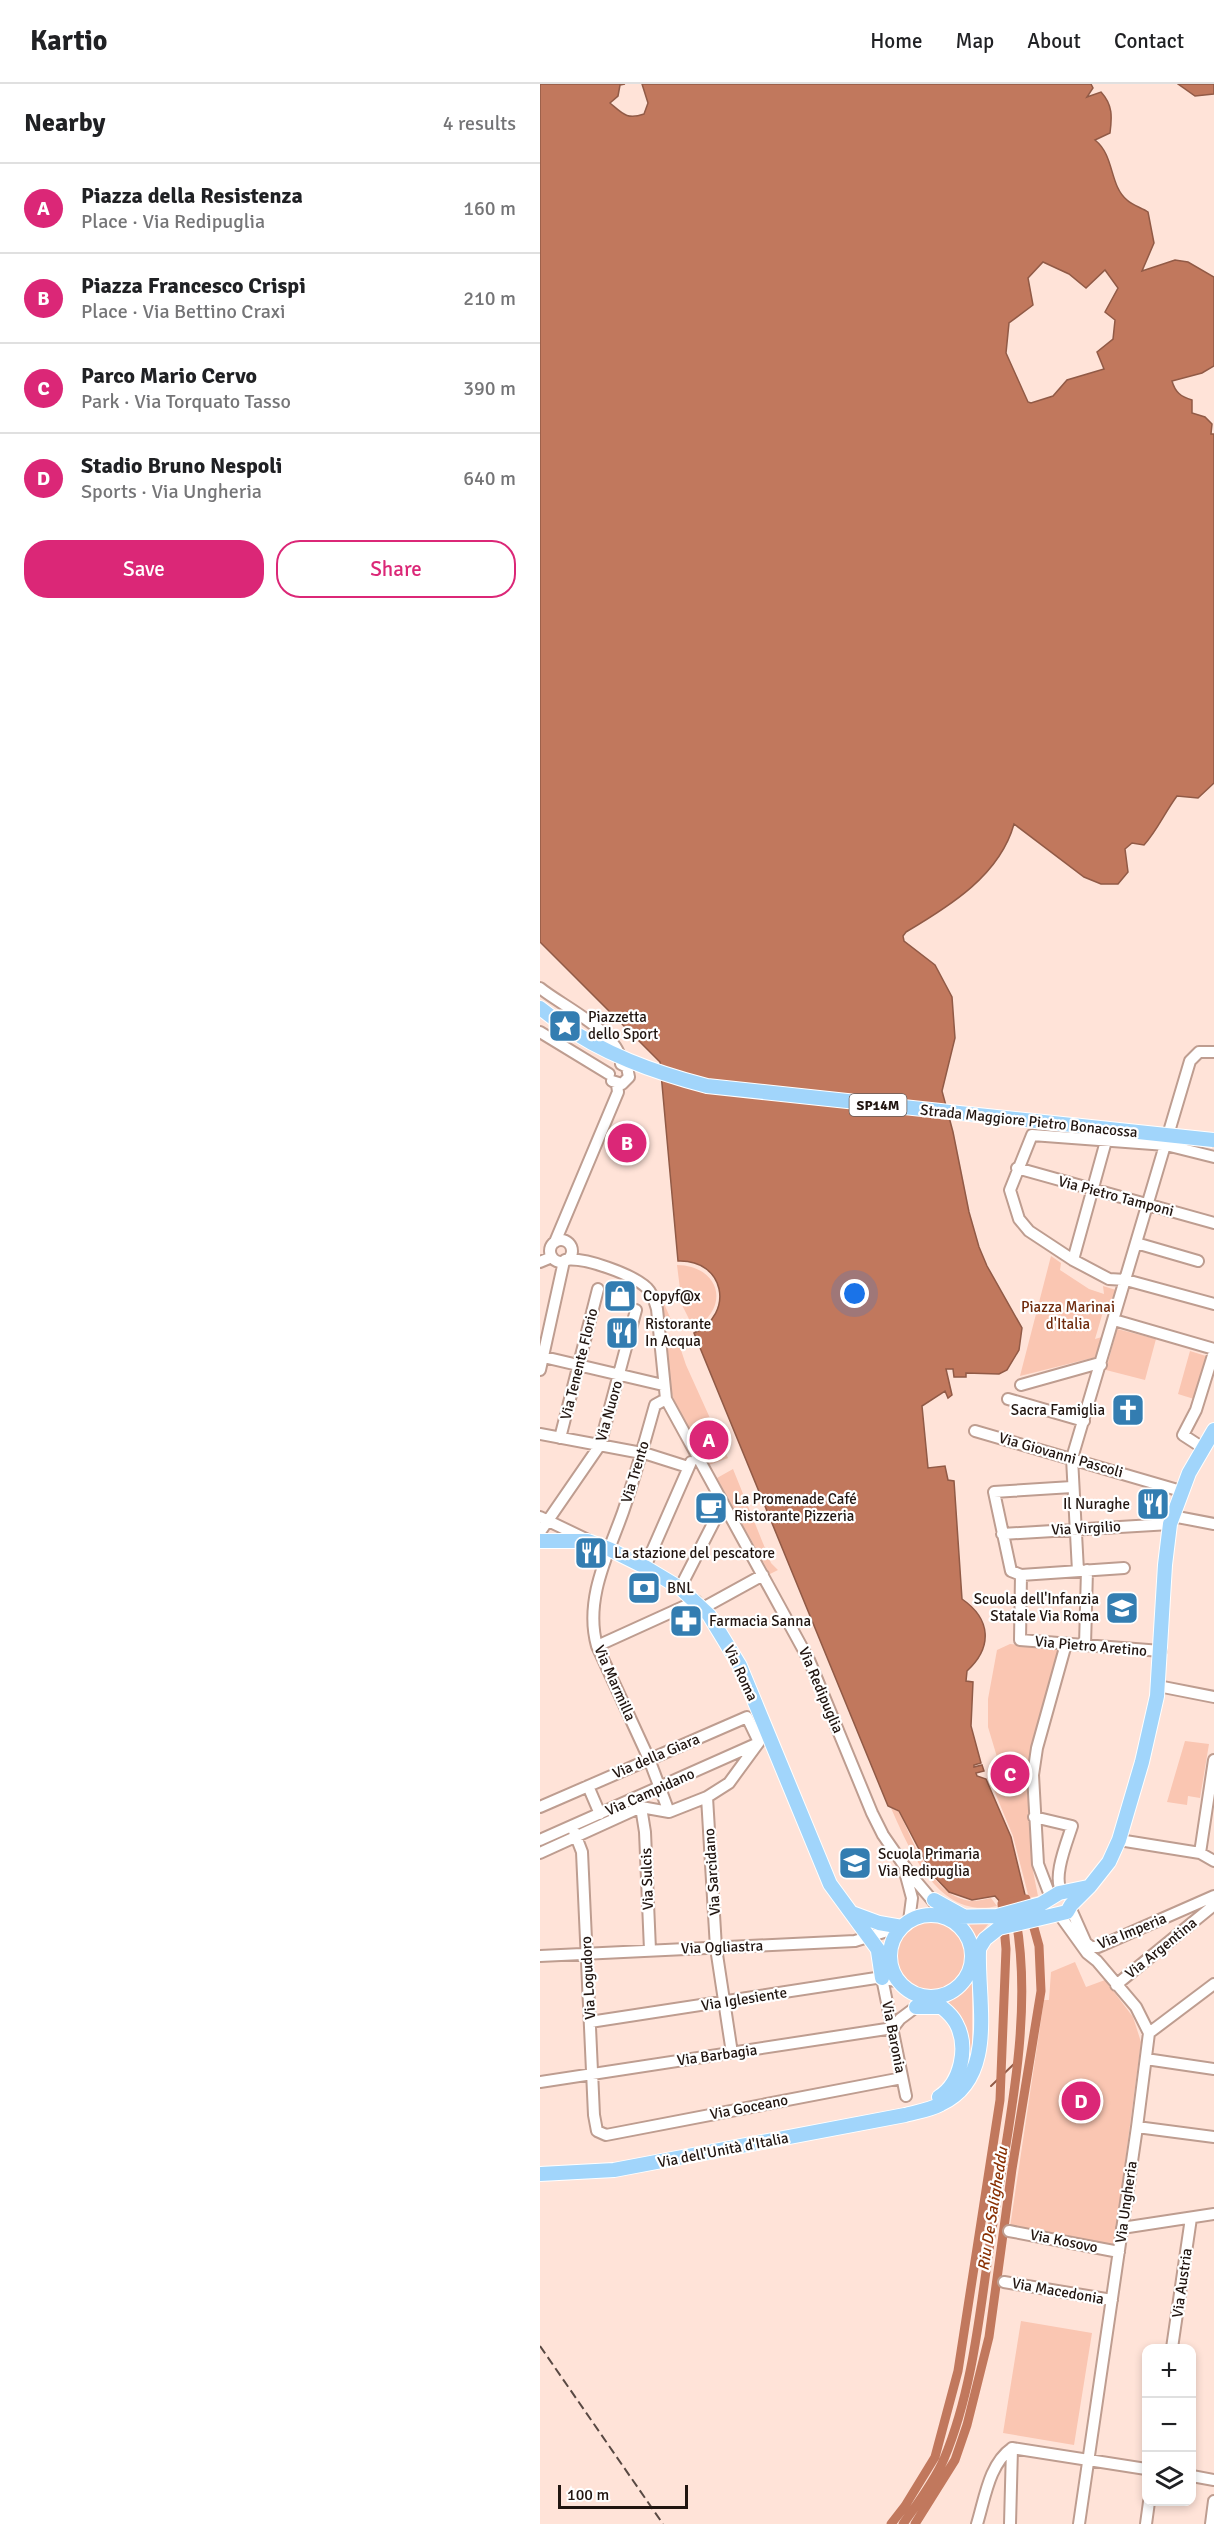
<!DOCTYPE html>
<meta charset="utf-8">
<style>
body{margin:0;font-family:Signika,sans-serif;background:#f2f2f2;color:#202124}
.controls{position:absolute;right:18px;bottom:18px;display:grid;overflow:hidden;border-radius:12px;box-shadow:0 3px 9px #0003}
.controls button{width:54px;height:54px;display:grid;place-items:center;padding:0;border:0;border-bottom:2px solid #e0e0e0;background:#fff;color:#202124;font:30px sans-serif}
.scale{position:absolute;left:18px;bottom:15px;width:130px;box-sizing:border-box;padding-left:6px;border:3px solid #211510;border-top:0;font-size:16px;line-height:21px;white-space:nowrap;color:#211510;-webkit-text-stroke:4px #fff;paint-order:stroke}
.you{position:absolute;left:315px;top:1210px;width:21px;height:21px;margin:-15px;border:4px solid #fff;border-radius:50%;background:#1a73e8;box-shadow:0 0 0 9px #1a73e833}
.badge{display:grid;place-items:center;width:39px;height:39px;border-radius:50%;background:#db2777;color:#fff;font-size:20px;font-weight:700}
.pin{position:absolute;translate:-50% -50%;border:3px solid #fff;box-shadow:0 2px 6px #0006}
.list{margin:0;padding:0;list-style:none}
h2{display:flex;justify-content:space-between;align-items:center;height:78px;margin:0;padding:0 24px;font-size:26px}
h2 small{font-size:20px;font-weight:400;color:#757577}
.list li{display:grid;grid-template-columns:39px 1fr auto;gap:18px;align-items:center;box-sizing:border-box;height:90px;padding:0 24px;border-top:2px solid #e0e0e0}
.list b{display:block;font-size:22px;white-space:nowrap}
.list p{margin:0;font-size:20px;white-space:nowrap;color:#757577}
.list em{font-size:20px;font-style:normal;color:#757577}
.actions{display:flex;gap:12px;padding:18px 24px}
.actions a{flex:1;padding:14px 0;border:2px solid #db2777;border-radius:24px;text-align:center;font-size:21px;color:#db2777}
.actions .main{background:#db2777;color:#fff}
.icon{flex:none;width:33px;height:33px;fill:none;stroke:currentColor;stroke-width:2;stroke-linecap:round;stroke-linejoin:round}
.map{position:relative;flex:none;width:674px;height:2440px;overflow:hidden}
header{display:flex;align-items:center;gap:36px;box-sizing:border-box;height:84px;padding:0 30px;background:#fff;border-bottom:2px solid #e0e0e0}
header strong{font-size:28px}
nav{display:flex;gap:33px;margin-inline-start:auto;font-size:21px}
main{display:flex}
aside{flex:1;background:#fff}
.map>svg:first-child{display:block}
.green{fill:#fac6b2}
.water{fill:#c1785d;stroke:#915a46;stroke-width:1.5;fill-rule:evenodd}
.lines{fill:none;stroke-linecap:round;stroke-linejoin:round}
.stream{stroke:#915a46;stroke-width:2}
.canal{stroke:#c1785d;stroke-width:9}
.minor-casing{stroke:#be9d90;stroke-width:14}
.major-casing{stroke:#fff;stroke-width:16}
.minor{stroke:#fff;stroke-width:10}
.major{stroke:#a1d5fb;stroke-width:14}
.rail{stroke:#594943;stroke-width:2;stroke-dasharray:9 4.5;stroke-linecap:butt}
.major-bridge-casing{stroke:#fff;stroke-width:16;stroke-linecap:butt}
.major-bridge{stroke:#a1d5fb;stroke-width:14}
.labels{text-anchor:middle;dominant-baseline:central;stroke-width:4.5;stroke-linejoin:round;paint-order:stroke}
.shield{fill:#fff;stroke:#645b58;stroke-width:1.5}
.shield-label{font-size:14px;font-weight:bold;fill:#211510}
.poi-label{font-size:15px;fill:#211510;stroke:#fff;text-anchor:start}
.street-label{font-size:15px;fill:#211510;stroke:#fff}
.park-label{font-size:15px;fill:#6f2b0d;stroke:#fff}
.water-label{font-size:16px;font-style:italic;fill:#8a3205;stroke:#fff}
</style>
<header>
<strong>Kartio</strong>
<nav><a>Home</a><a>Map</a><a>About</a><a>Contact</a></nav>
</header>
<main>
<aside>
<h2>Nearby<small>4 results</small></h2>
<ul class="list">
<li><span class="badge">A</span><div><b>Piazza della Resistenza</b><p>Place · Via Redipuglia</p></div><em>160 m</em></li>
<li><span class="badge">B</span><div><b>Piazza Francesco Crispi</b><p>Place · Via Bettino Craxi</p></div><em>210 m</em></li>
<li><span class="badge">C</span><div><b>Parco Mario Cervo</b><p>Park · Via Torquato Tasso</p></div><em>390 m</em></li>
<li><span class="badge">D</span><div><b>Stadio Bruno Nespoli</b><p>Sports · Via Ungheria</p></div><em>640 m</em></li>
</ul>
<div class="actions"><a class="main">Save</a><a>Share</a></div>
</aside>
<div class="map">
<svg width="674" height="2440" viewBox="0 0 674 2440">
<rect width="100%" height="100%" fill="#ffe3d8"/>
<path class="green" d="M511,1172L521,1179L520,1186L549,1205L564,1210L563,1202L576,1206L572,1219L565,1221L555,1255L562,1253L556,1273L480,1292Z
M137,1181C180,1182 191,1223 154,1245L142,1221Z
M96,1192C120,1203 122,1215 132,1238L124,1239Z
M577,1245L616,1255L605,1296L566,1286Z
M137,1254L146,1281L188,1374L169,1381L134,1316L130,1303L127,1254Z
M650,1267L666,1272L654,1315L638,1310Z
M193,1385L231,1479L238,1486L230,1490L177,1394Z
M470,1560L519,1564L486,1687L493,1787L498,1812L489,1814L473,1752L449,1694L460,1683L448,1643V1615L457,1566Z
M645,1657L669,1660L660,1714L648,1712L647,1721L627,1718Z
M351,1724L359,1728C375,1759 391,1813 432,1817C438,1817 445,1815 451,1814L457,1822C399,1836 370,1767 351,1724Z
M421,1836L450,1838L435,1856L429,1843Z
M356 1872a35 35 0 1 1 70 0a35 35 0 1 1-70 0Z
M535,1878L546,1903L565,1896L593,1933L601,1958L574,2162L470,2143L504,1916H509L511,1888Z
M432,1893V1963L431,1972L428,1971C429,1941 419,1936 399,1917L422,1905Z
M481,2237L552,2249L534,2361L463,2349Z"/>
<path class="water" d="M0,0H85L80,1L78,12L70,19C83,30 87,36 104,30L108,19L102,0H551L553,4L547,13L561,8C573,21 572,33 570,49L555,56C575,72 569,101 587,116C592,121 602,124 608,128L614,159L602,187L635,176L648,178L674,193V282L662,289L632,297C635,308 641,313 652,316V329L665,333L672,340L671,350H674V699L658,714L637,712C625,728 617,747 604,761L592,759L585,765L588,788L578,800H561L544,793L474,740C460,791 410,822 366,848L363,852L364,857L395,881L412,913L415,954L402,1007L413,1048L429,1128L439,1163L447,1182L482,1244L479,1266L467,1286L459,1290L426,1289V1293H414L413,1285H406L412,1311L408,1314L405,1307L382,1322L388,1384L405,1382L408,1396L414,1397L422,1515C451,1535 453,1563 427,1587L426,1597L433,1598L431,1642L441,1679L434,1681V1683L442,1681L444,1687L436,1689L437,1692L446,1695L471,1753L486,1815L462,1820L455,1812L432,1816L409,1808L392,1790L359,1727L348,1722L154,1249C196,1229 184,1175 138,1177L120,978L0,858ZM503,178L529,190L546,204L565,186L578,204L565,228L575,236L573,255L557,268L564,285L527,296L513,312L491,319L488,318L466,269L469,239L493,221L488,194Z
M638,0H674V10L655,12Z"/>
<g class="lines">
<path class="stream" d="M451,2002L476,1978"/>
<path class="canal" d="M351,2440L365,2422L395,2373L418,2287L460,2016L466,1865L462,1820L486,1815L499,1862L501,1907L472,2085L449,2253L427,2341L415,2376L375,2440
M363,2440C377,2420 394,2398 404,2375C433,2306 440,2226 451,2152C466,2053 494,1935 476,1836"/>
<g class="minor-casing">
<path id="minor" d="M0,904C22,922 77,947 81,977
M0,948L69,990
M72,997L82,1000L89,993L87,983L81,980
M674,1073L626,1061L492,1051L470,1106L479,1135L489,1147L533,1176L569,1195L586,1196L674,1220
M477,1084L674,1139
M10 1167a11 11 0 1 1 22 0a11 11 0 1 1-22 0Z
M15,1158L78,1008L77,1000
M596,1159L658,1177
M25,1176C45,1173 92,1190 107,1204C113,1210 115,1218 117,1225L126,1315L269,1576L332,1729L343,1751L370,1790L398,1823
M533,1176L566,1057
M0,1178L12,1173
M574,1236L674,1265
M0,1272L123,1301
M0,1286L24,1177
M481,1301L556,1280L561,1281
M126,1315L115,1321C105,1357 95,1393 83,1428C68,1470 44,1516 57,1562L109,1675L129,1728
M468,1315L544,1337
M435,1347L641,1407
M0,1350L107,1370L148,1383
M20,1354L58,1205
M663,1364L643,1351L656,1326L674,1268
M532,1403L454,1408L471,1487L481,1491L584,1484
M632,1432L674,1440
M0,1433L48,1456
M0,1448L60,1361L96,1226
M462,1450L630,1440
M105,1483L151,1378
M538,1487L532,1374L650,977L659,968H674
M481,1491L480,1556L621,1567
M140,1504L183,1420
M163,1524L223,1491
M545,1561L547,1486
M57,1562L156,1517
M618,1602L674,1613
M48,1702L60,1730
M167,1713L176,1864L192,1969
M0,1723L207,1633L219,1658L189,1699L167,1713L129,1728L101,1723L0,1769
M101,1723L105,1748L110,1866
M494,1733L532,1742C527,1758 511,1796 523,1809
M32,1742L42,1768L54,2031L57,2047L66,2051L362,1994
M0,1756L216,1660
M579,1756L660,1769L674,1777
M660,1769L674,1676
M365,1788L372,1814L369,1837
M511,1814L498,1780L493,1691L497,1664L526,1560
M530,1823L546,1859L551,1863H558L674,1812
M519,1830L547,1869L557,1877L596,1923L609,1949L597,2043L539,2440
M0,1872L315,1857L360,1843
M342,1894L366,2012
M576,1901L674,1821
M50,1938L336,1894L357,1897
M353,1944L360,1935L376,1923
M609,1949L674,1900
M606,1975L674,1985
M0,1998L353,1944
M597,2043L674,2053
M582,2144L674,2130
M469,2147L579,2168
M464,2198L572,2216
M632,2264L651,2134
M652,2392L674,2396
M437,2440C445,2414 449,2380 472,2364L606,2385
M470,2440L472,2364
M606,2440L609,2418
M671,2440L674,2417"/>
</g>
<g class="major-casing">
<path id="major" d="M0,924L17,937
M0,1457H48L69,1465L105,1483L140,1504L169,1531L200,1582L290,1800L350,1882
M394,1816L423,1832
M312,1829L339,1839L362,1843
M350 1872a41 41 0 1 1 82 0a41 41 0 1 1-82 0Z
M405,1833L457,1832L501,1820L519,1809L548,1803
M338,1867L342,1894
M432,1876L445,1855L459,1844L527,1828L531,1821L550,1802L569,1778L579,1756L602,1678L617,1612L625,1481L630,1440L649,1389L674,1346
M388,1914C399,1921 410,1928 416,1939C429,1963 421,1999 399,2013
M376,1923H400
M0,2090L74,2086L365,2031C376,2028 390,2026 401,2020C458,1994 437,1917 439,1867"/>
</g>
<use href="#minor" class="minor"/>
<use href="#major" class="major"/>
<path class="rail" d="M0,2262L123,2440"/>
<g class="major-bridge-casing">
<path id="major-bridge" d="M17,937C63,970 113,988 167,1002L673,1056"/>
</g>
<use href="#major-bridge" class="major-bridge"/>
</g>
<defs>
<g id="sight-square" transform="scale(1.725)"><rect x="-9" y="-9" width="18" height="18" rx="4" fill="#337db1" stroke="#fff"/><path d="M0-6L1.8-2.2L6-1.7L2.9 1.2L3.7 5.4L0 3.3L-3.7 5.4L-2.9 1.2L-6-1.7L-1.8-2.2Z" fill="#fff"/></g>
<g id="shop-square" transform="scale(1.725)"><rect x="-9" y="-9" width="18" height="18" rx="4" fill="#337db1" stroke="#fff"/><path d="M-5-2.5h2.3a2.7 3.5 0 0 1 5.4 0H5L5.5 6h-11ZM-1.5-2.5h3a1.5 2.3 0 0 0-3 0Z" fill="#fff"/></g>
<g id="restaurant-square" transform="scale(1.725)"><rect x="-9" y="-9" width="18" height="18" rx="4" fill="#337db1" stroke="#fff"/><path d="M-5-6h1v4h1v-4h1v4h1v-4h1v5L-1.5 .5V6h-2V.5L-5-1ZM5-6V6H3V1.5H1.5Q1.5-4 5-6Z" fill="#fff"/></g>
<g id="church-square" transform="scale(1.725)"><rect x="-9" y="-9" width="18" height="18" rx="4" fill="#337db1" stroke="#fff"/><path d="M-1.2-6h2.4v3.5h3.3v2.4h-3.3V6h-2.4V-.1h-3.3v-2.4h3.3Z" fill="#fff"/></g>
<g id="cafe-square" transform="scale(1.725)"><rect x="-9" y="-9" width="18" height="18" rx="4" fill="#337db1" stroke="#fff"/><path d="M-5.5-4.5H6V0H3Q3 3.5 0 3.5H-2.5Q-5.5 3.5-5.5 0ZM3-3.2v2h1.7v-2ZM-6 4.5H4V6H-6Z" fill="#fff"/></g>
<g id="bank-square" transform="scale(1.725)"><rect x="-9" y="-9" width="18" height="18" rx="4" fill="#337db1" stroke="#fff"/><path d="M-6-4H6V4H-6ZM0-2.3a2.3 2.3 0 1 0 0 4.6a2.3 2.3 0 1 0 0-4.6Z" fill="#fff"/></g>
<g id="school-square" transform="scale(1.725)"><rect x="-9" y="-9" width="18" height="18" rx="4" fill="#337db1" stroke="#fff"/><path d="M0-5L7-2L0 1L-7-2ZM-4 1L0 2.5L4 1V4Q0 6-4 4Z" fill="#fff"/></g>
<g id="pharmacy-square" transform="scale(1.725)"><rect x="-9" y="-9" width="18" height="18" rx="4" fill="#337db1" stroke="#fff"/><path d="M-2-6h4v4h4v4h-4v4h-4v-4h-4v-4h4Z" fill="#fff"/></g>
</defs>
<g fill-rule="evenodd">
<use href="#sight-square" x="25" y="942"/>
<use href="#shop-square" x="80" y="1212"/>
<use href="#restaurant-square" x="82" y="1249"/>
<use href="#church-square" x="588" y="1326"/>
<use href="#restaurant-square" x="613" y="1420"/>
<use href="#cafe-square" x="171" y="1424"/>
<use href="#restaurant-square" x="51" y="1469"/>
<use href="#bank-square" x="104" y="1504"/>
<use href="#school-square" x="582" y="1524"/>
<use href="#pharmacy-square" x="146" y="1537"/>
<use href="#school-square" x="315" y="1779"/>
</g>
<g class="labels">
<rect class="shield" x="309.5" y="1010" width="57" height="22" rx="4.5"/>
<g class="shield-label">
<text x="338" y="1021">SP14M</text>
</g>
<g class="poi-label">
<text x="48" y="933">Piazzetta<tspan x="48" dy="17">dello Sport</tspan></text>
<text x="103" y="1212">Copyf@x</text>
<text x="105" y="1240">Ristorante<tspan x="105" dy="17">In Acqua</tspan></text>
<text x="565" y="1326" text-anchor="end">Sacra Famiglia</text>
<text x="194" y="1415">La Promenade Café<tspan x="194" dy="17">Ristorante Pizzeria</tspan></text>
<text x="590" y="1420" text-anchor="end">Il Nuraghe</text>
<text x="74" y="1469">La stazione del pescatore</text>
<text x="127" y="1504">BNL</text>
<text x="559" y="1515" text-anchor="end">Scuola dell'Infanzia<tspan x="559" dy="17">Statale Via Roma</tspan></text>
<text x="169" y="1537">Farmacia Sanna</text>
<text x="338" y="1770">Scuola Primaria<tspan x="338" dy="17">Via Redipuglia</tspan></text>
</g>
<g class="street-label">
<text transform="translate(489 1037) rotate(6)">Strada Maggiore Pietro Bonacossa</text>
<text transform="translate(576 1112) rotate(15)">Via Pietro Tamponi</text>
<text transform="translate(39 1280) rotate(-76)">Via Tenente Florio</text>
<text transform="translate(69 1327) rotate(-74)">Via Nuoro</text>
<text transform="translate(521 1371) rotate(16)">Via Giovanni Pascoli</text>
<text transform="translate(95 1388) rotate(-73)">Via Trento</text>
<text transform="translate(546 1444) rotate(-3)">Via Virgilio</text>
<text transform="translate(551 1562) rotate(5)">Via Pietro Aretino</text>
<text transform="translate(201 1589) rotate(65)">Via Roma</text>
<text transform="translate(75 1599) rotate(66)">Via Marmilla</text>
<text transform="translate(281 1606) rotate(67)">Via Redipuglia</text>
<text transform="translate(116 1672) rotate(-23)">Via della Giara</text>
<text transform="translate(110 1708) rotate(-24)">Via Campidano</text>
<text transform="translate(172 1788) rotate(-94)">Via Sarcidano</text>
<text transform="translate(107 1795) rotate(-92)">Via Sulcis</text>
<text transform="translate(592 1847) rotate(-22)">Via Imperia</text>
<text transform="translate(182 1863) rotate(-2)">Via Ogliastra</text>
<text transform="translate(621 1864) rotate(-39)">Via Argentina</text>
<text transform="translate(48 1894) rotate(-93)">Via Logudoro</text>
<text transform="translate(204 1915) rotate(-9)">Via Iglesiente</text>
<text transform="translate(354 1953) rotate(79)">Via Baronia</text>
<text transform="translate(177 1971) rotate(-8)">Via Barbagia</text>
<text transform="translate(209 2023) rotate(-11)">Via Goceano</text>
<text transform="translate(183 2066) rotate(-11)">Via dell'Unità d'Italia</text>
<text transform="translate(586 2118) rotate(-82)">Via Ungheria</text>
<text transform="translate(524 2157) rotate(11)">Via Kosovo</text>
<text transform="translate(642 2199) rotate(-82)">Via Austria</text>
<text transform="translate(518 2207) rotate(10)">Via Macedonia</text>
</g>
<g class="park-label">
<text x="528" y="1223">Piazza Marinai<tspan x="528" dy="17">d'Italia</tspan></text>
</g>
<g class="water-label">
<text transform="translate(453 2125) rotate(-81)">Riu De Saligheddu</text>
</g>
</g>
</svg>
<div class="controls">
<button>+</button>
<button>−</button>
<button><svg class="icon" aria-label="layers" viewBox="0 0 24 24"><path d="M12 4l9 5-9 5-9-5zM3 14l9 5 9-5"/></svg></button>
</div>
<div class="scale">100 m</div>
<div class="you"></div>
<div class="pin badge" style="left:169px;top:1356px">A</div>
<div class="pin badge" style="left:87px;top:1059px">B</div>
<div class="pin badge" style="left:470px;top:1690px">C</div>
<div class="pin badge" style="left:541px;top:2017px">D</div>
</div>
</main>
